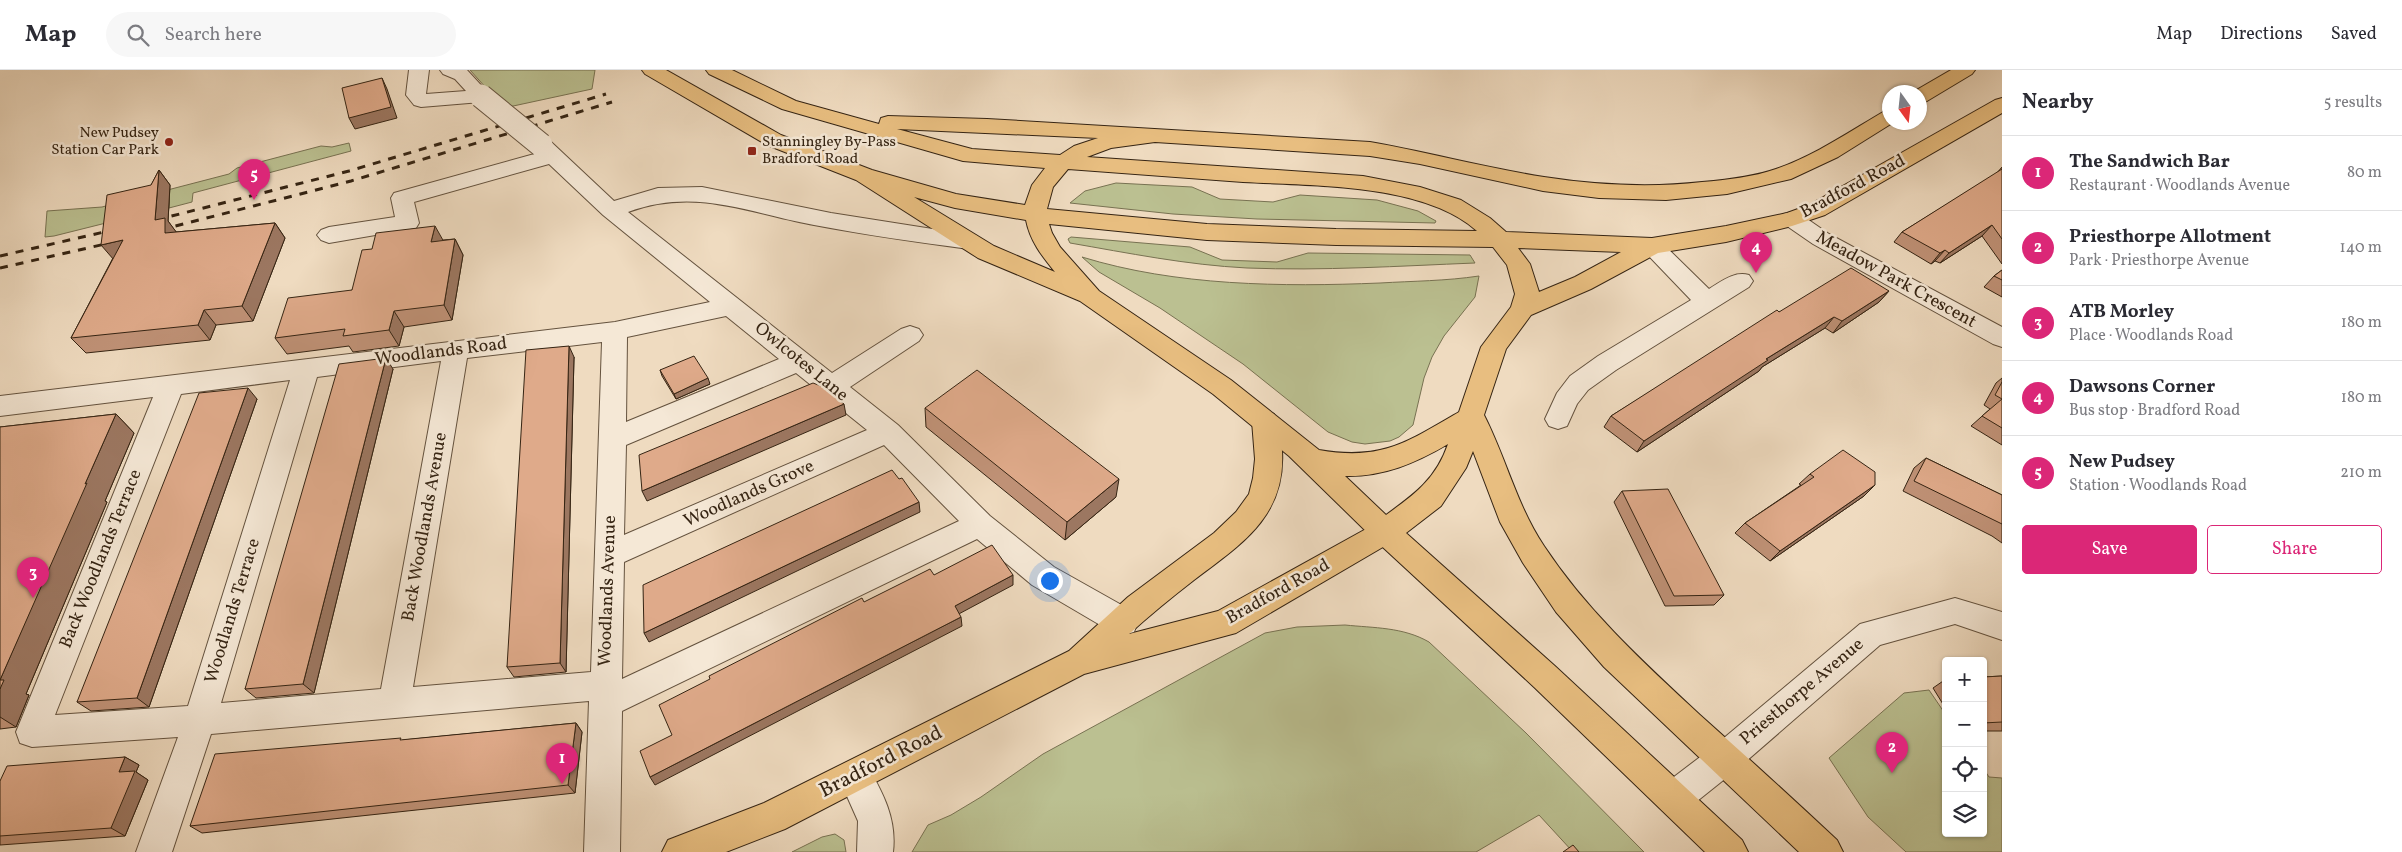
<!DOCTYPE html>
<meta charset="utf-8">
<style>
body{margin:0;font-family:Vollkorn,serif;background:#f7f7f7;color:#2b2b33}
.controls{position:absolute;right:15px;bottom:15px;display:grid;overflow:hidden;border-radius:5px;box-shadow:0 1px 4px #0004}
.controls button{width:45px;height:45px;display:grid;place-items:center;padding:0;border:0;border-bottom:1px solid #e1e1e2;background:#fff;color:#2b2b33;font:25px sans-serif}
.compass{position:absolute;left:1882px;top:15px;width:45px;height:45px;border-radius:50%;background:#fff;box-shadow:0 1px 4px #0004;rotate:165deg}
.you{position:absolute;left:1049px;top:510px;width:18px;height:18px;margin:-12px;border:4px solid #fff;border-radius:50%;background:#1a73e8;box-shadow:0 0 0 8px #1a73e833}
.badge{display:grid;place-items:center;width:32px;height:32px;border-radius:50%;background:#db2777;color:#fff;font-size:16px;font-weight:700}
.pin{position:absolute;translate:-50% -41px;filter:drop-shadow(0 1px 2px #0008)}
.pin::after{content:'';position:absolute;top:26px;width:18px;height:15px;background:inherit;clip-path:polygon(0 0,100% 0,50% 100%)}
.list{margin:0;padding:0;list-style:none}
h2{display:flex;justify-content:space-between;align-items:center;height:65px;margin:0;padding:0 20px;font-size:21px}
h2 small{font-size:16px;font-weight:400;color:#7c7c81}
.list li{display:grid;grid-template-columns:32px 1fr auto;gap:15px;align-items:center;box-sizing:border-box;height:75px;padding:0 20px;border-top:1px solid #e1e1e2}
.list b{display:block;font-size:19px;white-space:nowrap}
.list p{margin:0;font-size:16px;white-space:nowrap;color:#7c7c81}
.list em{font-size:16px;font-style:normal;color:#7c7c81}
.actions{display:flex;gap:10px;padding:15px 20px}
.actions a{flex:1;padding:11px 0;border:1px solid #db2777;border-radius:5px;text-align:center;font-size:18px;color:#db2777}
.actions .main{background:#db2777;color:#fff}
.icon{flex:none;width:28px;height:28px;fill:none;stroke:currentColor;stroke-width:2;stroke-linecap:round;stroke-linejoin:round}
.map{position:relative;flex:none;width:2002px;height:782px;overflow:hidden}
header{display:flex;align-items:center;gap:30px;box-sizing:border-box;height:70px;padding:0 25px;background:#fff;border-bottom:1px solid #e1e1e2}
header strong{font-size:24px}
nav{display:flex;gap:28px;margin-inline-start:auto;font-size:18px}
.search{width:350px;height:45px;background:#f7f7f7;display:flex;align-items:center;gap:12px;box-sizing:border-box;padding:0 18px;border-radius:28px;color:#7c7c81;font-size:19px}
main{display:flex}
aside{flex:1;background:#fff}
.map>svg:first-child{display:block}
.green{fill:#bbc091;stroke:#787252}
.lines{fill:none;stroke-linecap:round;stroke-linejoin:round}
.minor-casing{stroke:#64523e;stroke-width:2}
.major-casing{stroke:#352413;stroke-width:2}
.highway-casing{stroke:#352413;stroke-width:2}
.minor{fill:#f5e8d6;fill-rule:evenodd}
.major{fill:#e8be80;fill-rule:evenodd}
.highway{fill:#e8be80;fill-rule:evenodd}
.rail{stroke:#352413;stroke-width:3;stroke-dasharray:8 8;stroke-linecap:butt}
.minor-bridge-casing{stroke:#64523e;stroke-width:25;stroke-linecap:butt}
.minor-bridge{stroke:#f5e8d6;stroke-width:23}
.wall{fill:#c09277;stroke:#352413}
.shaded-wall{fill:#9c7761;stroke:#352413}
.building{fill:#dfaa8a;stroke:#352413}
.poi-dot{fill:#8f2418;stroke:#f5e8d6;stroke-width:2}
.labels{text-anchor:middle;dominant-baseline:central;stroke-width:5;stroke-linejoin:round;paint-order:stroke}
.far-poi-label{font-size:15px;fill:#352413;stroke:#f5e8d6;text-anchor:end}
.street-label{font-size:18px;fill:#352413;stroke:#f5e8d6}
.near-street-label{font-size:21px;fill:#352413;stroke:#f5e8d6}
</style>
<header>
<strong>Map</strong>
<div class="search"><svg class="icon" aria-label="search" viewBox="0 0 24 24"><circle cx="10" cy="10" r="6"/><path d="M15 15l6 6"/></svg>Search here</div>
<nav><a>Map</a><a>Directions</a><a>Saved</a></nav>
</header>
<main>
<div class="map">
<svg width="2002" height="782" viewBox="0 0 2002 782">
<rect width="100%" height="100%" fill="#efdbc0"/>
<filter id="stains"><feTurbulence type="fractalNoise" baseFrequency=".004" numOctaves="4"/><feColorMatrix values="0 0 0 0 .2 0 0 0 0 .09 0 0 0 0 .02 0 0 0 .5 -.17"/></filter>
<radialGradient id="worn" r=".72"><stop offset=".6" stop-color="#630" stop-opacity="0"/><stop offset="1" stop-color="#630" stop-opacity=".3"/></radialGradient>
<path class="green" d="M470,0H595L592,19L504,38Z
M349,73L351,81L193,123L192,132L169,138V128L118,150L54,166L45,167L47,141L102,137L229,104L237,98L321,76L332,77Z
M1116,113L1192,117L1220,129L1273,132L1300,125L1377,130L1418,141L1436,151L1435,153L1257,149L1173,144L1070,133L1085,121Z
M1071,167L1190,177L1222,190L1277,192L1308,183L1470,185L1475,193C1399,196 1323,201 1247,198C1187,195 1128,183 1070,173L1068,169Z
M1082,187C1176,216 1282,217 1380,213C1413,211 1446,211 1479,206L1475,227L1444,266L1432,287L1424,308L1413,355L1399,367L1390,371L1365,374L1352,372L1328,362L1243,294L1160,238L1099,202Z
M1345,555C1374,558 1403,557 1429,572L1526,663L1644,782H1573L1539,745L1476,782H912L928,755L951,745L981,727L1043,684L1265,563L1297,557Z
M1929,620L1946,645V763H1983V698L1989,707L2002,708V782H1906L1868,747L1829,688L1904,623Z
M835,764L844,770L846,782H792L822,767Z"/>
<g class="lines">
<g class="minor-casing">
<path id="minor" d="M409,0H429L426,24L466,21L455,9L443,4L440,0H467L491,26L488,30L481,32L421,37L414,35L406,25Z
M541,69L549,70L614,131L658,118L702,117L831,143L977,166L981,171L977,176L969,179C917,172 866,165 814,155C748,143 696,117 628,142L832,303L901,259L910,256L919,259L923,265L919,271L850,317L898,355L990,446L1054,497L1134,542L1138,552L1134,562L1123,565L1112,562L1032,515L977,469L622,641L620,782H584L589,631L211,664L172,782H136L178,667L32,677L20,673L16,662L153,327L0,346V326L615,252L710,232L603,145L549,94L414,132L419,153L416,158L329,173L321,170L317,165L321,160L329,157L395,147L391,128L394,123L538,83L530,75L533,70ZM726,246L779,289L626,352L627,267ZM602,272L591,602L413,617L467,288ZM441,291L381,619L221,633L317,307ZM796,303L867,360L624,465L626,375ZM290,310L188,636L55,645L181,324ZM884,375L959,451L622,609L624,492Z
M1792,142L1800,144L1829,164L2002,257V277L1993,274L1813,174L1784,154L1781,149L1784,144Z
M1652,168L1660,171L1709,219C1722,211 1734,201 1749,205L1753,211L1749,217L1616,300L1588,320L1577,334L1567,356L1558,359L1549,356L1545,349L1557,323L1570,306L1598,286L1691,230L1644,181L1640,176L1644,171Z
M1955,528L2002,542V570L1955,554L1880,575L1736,700L1686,740L1674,745L1662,740L1657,728L1662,716L1712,678L1860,554Z
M855,690L867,695C883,723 897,749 893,782H857L858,751L838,706L843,695Z"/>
</g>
<g class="major-casing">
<path id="major" d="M1265,341L1274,344C1280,355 1281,368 1282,381C1286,447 1240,475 1194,510C1172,527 1150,545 1129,564L1218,541L1375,454L1385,450L1395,454L1399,462L1395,470L1236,563L1084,604L785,759L726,782H662L668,770L764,733L1069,581L1128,527L1214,463L1236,442L1249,424L1253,408L1255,389L1252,351L1256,344Z"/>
</g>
<g class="highway-casing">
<path id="highway" d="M642,0H666L781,65L872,100L956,124L1025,135L1032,115L1045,98L963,91L782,39L709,4L706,0H732L796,31L879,54L881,48L888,46L987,49L1370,72C1428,82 1486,98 1544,107C1596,115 1649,118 1702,112C1727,110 1753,107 1776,99C1814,86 1849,62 1883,42L1890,40V52H1894L1838,87L1791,109L1727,124L1666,130L1599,128L1543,121L1420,94L1370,86L1155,72L1111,78L1087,87L1363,106L1420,117L1461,130L1490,148L1506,162L1652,168L1726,156L1787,143L1809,135L1995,30L2002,28V43L1825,145L1792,156L1726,172L1658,183L1591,219L1531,245L1506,279L1484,345C1506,388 1517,436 1544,476C1587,541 1643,592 1700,645C1746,686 1792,728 1837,770L1843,782H1799L1604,597L1556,542L1523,493L1500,452L1473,381L1466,398L1441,436L1406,463L1556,597L1742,770L1748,782H1705L1534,617L1375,470L1289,386L1213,324L1080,231L978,188L856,110L767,75L645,4ZM897,59L1098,68L1074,76L1060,85L972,79ZM1068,99C1126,103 1184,108 1243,112C1311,116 1424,113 1477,161L1336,159L1207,154L1047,139L1053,117ZM914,127L955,138L1026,150C1030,171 1042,186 1055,202L994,176ZM1049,154L1207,170L1336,175L1493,177L1507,195L1515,224L1511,237L1481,277L1459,342C1407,372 1382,391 1319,380L1231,310L1099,221L1060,177L1052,163ZM1518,178L1621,182L1575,207L1539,222L1530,194ZM1448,374C1436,409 1415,424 1386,445L1345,406C1383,407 1416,393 1448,374Z
M1951,0H1975L1972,4L1927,31L1920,33V22H1913Z"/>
</g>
<use href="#minor" class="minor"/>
<use href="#major" class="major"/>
<use href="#highway" class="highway"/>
<path class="rail" d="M156,150L349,101L606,24
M160,160L351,111L612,32
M0,186L117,159
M0,198L114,172"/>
<g class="minor-bridge-casing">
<path id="minor-bridge" d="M481,26L541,75"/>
</g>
<use href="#minor-bridge" class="minor-bridge"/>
</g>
<path class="wall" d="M2002,97V194L1982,166L1940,193L1935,191L1931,194L1894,172L1902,162L1996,104Z
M159,100L170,115L168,151L176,162L275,153L285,168L253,251L216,255L210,270L86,283L71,268Z
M455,169L463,185L452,250L404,257L399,276L353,282L349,276L287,284L275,268L352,220L443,170Z
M2002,200V227L1984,217L1994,206Z
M1889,221L1879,232L1833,263L1825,258L1762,297L1759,301L1637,382L1604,357L1611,346L1779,242Z
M574,287L566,602L514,607L507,597Z
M393,299L314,623L256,628L245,619Z
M660,300L710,314L676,329L662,306Z
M2002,308V375L1971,356L1990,339L1984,335L1996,313Z
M257,329L149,637L91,641L77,632Z
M925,338L1116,427L1065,470L926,357Z
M116,344L134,363L105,431L107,432L26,624L29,625L16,657L0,659V357Z
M1926,388L2002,425V473L1992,466L1903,421L1914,398Z
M1810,404L1864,426L1770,491L1735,463L1745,453L1801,415L1799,414Z
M1622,421L1724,525L1714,535L1665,536L1614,432Z
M2002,606V661H1983V607Z
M1946,609V639L1933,618Z
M576,653L582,662L575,723L202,763L190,756L403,670Z
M125,687L139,695L136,702L148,710L125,766L0,775V711Z"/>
<path class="shaded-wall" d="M382,8L387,19L397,48L355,59L349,48Z
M159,100L170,115L168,151L177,163V178L155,150Z
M275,153L285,168L253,251L242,236Z
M1992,155L1982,166L1940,193L1949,183Z
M435,156L444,172H431Z
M455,169L463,185L452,250L444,235Z
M123,170L114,190L101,175Z
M1945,180L1935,191L1931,194L1940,183Z
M1889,221L1879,232L1833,263L1842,251Z
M204,240L216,255L210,270L198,255Z
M394,241L404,257L399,276L389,260Z
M1834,247L1825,258L1762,297L1759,301L1637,382L1644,371L1766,289Z
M569,276L574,287L566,602L560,593Z
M386,288L393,299L314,623L303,614Z
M708,308L710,314L676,329L674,324Z
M248,318L257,329L149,637L137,628Z
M844,334L846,345L647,431L642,421Z
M116,344L134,363L105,431L107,432L26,624L29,625L16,657L0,647V610L85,414Z
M1119,409L1116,427L1065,470L1067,452Z
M1875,415L1864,426L1770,491L1780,481Z
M919,432L920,442L649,572L644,563Z
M1013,505V515L955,546V536Z
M961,547L962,556L655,715L650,707Z
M576,653L582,662L575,723L568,715Z
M125,687L139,695L136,702L148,710L125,766L111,758L119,702Z"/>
<path class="building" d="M382,8L391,37L349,48L342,18Z
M2002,99V169L1992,155L1949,183L1945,180L1940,183L1902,162Z
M159,100L155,150L165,148V163L275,153L242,236L204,240L198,255L71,268L123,170L101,175L107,125L151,115Z
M435,156L431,172L455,169L444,235L394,241L389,260L343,266L345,259L275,268L288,228L352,220L362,180L372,179L376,163Z
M1851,198L1889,221L1842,251L1834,247L1766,289L1768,290L1644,371L1611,346L1777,240L1779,242Z
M2002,200V210L1994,206Z
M569,276L560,593L507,597L526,280Z
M694,286L708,308L674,324L660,300Z
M386,288L303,614L245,619L339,294Z
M977,300L1119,409L1067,452L925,338Z
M2002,312V358L1982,346L2002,329L1995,325Z
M813,313L821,316L844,334L642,421L639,385Z
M248,318L137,628L77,632L199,323Z
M116,344L85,414L87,413L0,610H4L0,619V357Z
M1843,380L1875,402V415L1780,481L1745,453L1814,407L1810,404Z
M1926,388L2002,425V454L1914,411Z
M892,400L899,409L902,408L919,432L644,563L643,515Z
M1668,419L1724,525L1674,526L1622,421Z
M992,475L1013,505L955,536L961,547L650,707L640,681L672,665L659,635L710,609L709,606L862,528L864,532L930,499L934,505Z
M2002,606V652L1983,653V607Z
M576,653L568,715L190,756L215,684L401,668L400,670Z
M125,687L119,702L135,701L111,758L0,766V711L7,696Z
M1573,775L1579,782H1563Z"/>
<g class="poi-dot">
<circle cx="169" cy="72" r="5"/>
<rect x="747" y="76" width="10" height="10" rx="2.5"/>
</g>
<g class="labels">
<g class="far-poi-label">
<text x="159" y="63">New Pudsey<tspan x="159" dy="17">Station Car Park</tspan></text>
<text x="762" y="72" text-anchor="start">Stanningley By-Pass<tspan x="762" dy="17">Bradford Road</tspan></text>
</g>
<g class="street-label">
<text transform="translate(1853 117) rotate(-28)">Bradford Road</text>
<text transform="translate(1896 210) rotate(29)">Meadow Park Crescent</text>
<text transform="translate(441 282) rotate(-7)">Woodlands Road</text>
<text transform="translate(801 292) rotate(39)">Owlcotes Lane</text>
<text transform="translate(749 424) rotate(-24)">Woodlands Grove</text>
<text transform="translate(425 457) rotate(-80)">Back Woodlands Avenue</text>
<text transform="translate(101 489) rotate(-68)">Back Woodlands Terrace</text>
<text transform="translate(608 521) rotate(-88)">Woodlands Avenue</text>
<text transform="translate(1278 522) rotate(-29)">Bradford Road</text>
<text transform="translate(233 541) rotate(-73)">Woodlands Terrace</text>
<text transform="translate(1802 622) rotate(-40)">Priesthorpe Avenue</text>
</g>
<g class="near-street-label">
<text transform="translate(881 692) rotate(-27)">Bradford Road</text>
</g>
</g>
<rect width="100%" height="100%" filter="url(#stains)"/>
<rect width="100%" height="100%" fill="url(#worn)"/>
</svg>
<div class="controls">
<button>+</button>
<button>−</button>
<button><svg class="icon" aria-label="locate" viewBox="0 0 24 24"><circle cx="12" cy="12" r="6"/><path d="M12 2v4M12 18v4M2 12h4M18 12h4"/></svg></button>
<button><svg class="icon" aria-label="layers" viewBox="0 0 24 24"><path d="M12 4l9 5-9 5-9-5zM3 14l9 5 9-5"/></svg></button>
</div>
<svg class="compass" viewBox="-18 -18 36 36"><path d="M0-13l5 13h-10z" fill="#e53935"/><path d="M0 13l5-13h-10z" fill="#7c7c81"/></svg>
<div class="you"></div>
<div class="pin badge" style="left:562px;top:714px">1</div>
<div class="pin badge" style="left:1892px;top:703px">2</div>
<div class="pin badge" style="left:33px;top:528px">3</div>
<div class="pin badge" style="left:1756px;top:203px">4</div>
<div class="pin badge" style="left:254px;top:130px">5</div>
</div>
<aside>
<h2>Nearby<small>5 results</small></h2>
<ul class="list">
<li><span class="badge">1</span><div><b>The Sandwich Bar</b><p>Restaurant · Woodlands Avenue</p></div><em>80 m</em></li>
<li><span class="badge">2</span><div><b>Priesthorpe Allotment</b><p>Park · Priesthorpe Avenue</p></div><em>140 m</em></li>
<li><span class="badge">3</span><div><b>ATB Morley</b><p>Place · Woodlands Road</p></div><em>180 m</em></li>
<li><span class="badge">4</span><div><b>Dawsons Corner</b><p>Bus stop · Bradford Road</p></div><em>180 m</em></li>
<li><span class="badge">5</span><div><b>New Pudsey</b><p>Station · Woodlands Road</p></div><em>210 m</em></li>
</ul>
<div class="actions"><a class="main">Save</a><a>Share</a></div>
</aside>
</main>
